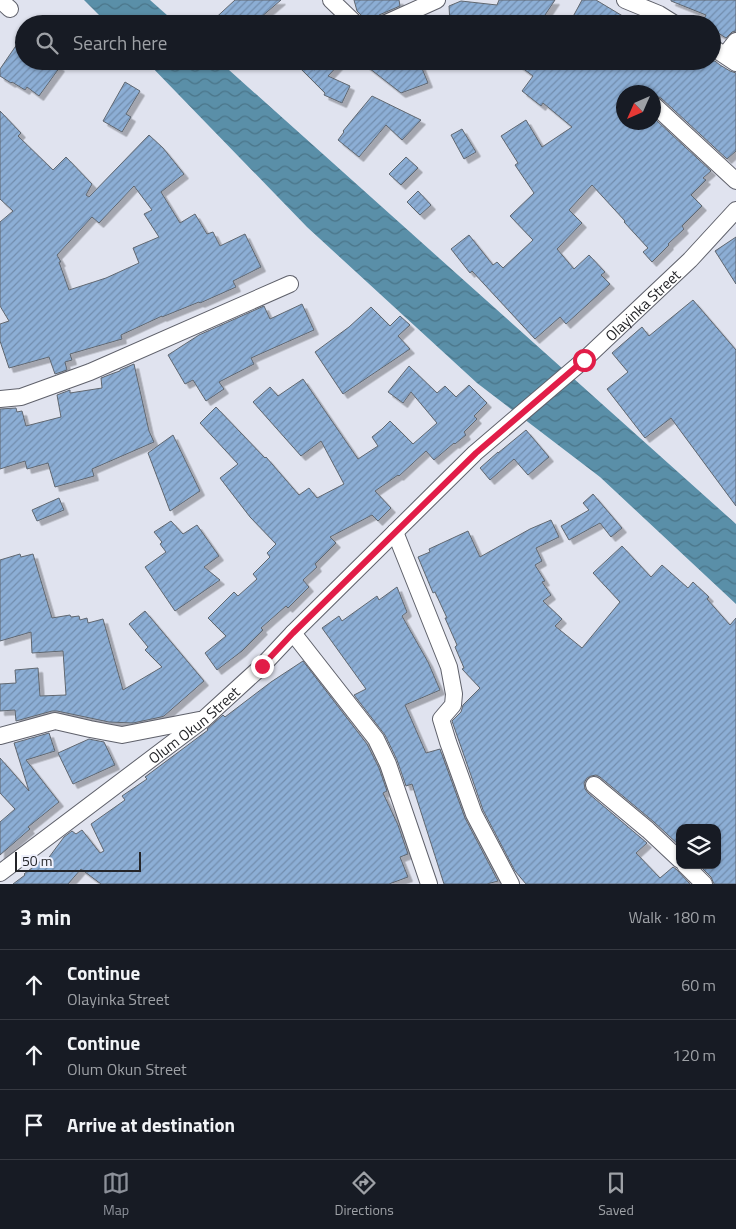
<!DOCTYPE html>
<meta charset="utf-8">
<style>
body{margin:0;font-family:"Titillium Web",sans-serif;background:#242831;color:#f1f3f6}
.controls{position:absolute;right:15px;bottom:15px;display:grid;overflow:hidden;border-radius:10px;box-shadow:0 1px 4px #0004}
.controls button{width:45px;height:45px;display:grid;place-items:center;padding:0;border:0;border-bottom:1px solid #363941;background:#171b24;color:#f1f3f6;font:25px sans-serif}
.compass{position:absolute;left:616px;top:85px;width:45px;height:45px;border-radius:50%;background:#171b24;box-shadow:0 1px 4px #0004;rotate:225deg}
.scale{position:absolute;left:15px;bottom:12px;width:126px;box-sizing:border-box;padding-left:5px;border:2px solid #242529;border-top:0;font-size:14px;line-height:18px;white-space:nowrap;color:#242529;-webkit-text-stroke:4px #eef0fc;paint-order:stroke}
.stop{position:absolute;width:15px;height:15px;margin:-11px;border:4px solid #e11d48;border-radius:50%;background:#fff}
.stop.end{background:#e11d48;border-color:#fff;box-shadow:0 1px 5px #0008}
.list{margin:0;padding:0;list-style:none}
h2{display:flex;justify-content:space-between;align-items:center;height:65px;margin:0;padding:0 20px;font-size:21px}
h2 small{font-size:16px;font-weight:400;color:#9ea1a6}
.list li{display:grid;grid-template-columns:32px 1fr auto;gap:15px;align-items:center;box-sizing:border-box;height:70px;padding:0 20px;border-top:1px solid #363941}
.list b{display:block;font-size:19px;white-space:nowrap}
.list p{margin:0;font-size:16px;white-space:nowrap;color:#9ea1a6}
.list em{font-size:16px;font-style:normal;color:#9ea1a6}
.icon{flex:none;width:28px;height:28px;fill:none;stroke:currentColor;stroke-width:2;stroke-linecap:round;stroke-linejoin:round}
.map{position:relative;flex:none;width:736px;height:884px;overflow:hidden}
.search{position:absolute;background:#171b24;box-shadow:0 1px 4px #0004;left:15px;right:15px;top:15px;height:55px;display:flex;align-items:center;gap:12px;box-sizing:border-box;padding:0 18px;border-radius:28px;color:#9ea1a6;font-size:19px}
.sheet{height:275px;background:#171b24}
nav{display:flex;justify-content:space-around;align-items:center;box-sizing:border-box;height:70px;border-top:1px solid #363941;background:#171b24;font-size:14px;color:#9ea1a6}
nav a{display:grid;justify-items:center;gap:2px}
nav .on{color:#8c9099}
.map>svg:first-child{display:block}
.water{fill:url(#water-waves)}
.building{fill:url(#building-hatch);stroke:#606770;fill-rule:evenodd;filter:url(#shadow)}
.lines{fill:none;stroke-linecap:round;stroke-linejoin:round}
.minor-casing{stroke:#5f616b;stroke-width:18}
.minor{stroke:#fff;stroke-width:16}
.route{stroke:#e11d48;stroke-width:6}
.labels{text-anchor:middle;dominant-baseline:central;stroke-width:4;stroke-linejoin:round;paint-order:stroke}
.street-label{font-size:15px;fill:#242529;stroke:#eef0fc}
</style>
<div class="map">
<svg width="736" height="884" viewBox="0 0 736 884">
<defs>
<pattern id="water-waves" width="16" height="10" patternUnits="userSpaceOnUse" patternTransform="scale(1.25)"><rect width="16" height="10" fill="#5a8fa8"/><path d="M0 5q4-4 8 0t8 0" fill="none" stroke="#4a7589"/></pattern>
<pattern id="building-hatch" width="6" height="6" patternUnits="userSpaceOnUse" patternTransform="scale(1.25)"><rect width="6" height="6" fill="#8caed5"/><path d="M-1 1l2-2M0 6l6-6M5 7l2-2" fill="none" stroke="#728dad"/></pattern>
<filter id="shadow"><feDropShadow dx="4.5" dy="4.5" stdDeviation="0" flood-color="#0004"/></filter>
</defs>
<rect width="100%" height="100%" fill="#e0e3ef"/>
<path class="water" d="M84,0H150L177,24H108Z
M146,61H219L736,524V604L600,477L477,383L307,227Z"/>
<path class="building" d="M235,0H281L253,24H209Z
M354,0H399L400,6L379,15L376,19L374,24H366L363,17L357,11Z
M499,0H555L539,24H450L449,6L461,1L497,5Z
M582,0H596L636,24H569Z
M671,0H736V31L732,32L726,38L712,29V24H704L702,23L706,15L671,1Z
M24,34V61H52L60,67L39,96L27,87L25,90L12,82L11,83L0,76V69Z
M295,61H297L315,70L323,61H342L328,76L350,86L342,103L324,95L325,93L294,62Z
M360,61H419L428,83L401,93Z
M513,61H715L720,65L730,71L736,73V151L727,159L661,98L654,95V92H624V122H654L656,120L711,171L703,178L706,180L691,195L702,206L682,226L684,229L668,244L669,245L652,262L643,252L648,248L624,222L625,221L592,185L569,210L582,223L557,249L574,269L589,255L605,272L601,275L610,284L566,324L560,317L535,339L472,271L470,273L451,249L469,235L493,265L497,262L503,268L533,240L510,216L534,193L515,165L518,163L501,136L526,120L542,147L572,127L543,103L541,106L522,91L533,76Z
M125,82L140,91L126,114L131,117L122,132L103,121Z
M372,96L421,120L402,140L386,125L359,157L338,140L344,132L343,131Z
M0,111L21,133L18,136L53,170L66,157L92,184L86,195L89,197L149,135L163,148L184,174L161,192L180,223L195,214L207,234L213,232L220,246L245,234L261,267L233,281L236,287L200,303L199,302L162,317V316L121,335L122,339L70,354L72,360L65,362L67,370L55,374L49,357L9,368L0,341V324L9,321L0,306V222L13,211L0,199ZM134,186L152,210L144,214L159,237L133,248L139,263L106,278L69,290L59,262H61L57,255L92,217L99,223Z
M462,129L476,152L464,159L451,135Z
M406,157L418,168L401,185L389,174Z
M418,191L431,205L420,215L407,202Z
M736,237V284L715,251Z
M693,300L736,350V506L671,418L645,438L607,389L628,372L612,353L642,327L649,336Z
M302,304L314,330L251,358L254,364L219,382L224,389L206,401L193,380L185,384L168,355L199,335L264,306L270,319Z
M371,307L390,326L400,316L410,325L398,336L410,349L343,394L315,352L349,327Z
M134,364L149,431L154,442L92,469L94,476L55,487L48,463L27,469L25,461L0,469V409L16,408L17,412L22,411L26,426L61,417L57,395L70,390V393L102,388L101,378L114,373L120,371V370Z
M409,366L437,393L445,386L456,397L469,385L487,403L474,416L477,419L464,432L466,435L455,444L454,443L434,460L426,451L399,476L398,475L375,491L391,508L378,521L372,515L330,537L336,543L315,564L317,567L303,580L309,587L288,608L286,606L261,628L263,630L242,651L217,670L205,653L226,636L208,618L234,592L238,596L257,579L253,574L270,557L267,553L276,544L250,517L220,478L238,464L200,423L216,407L265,458L266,457L299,495L309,488L317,498L344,484L321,441L301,456L253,402L270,387L278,396L303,379L358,459L378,446L372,437L382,429L390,421L413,444L437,423L411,392L403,403L388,392Z
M526,430L549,457L528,475L514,459L490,480L480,468L498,452V453Z
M173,435L200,491L170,511L148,453Z
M593,494L622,528L611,537L600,523L569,540L561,526L589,510L583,503Z
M59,498L64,510L37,521L32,510Z
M551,520L559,537L536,548L542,561L535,565L545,581L542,582L551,595L543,601L562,619L555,626L582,648L620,602L593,573L622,546L651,577L662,565L688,588L693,582L709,597L707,599L730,625L736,618V884H714L711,877L699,865H717V828H680V846L654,822L600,777L596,775L591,776L587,778L584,783L585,789L588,793L647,843L636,853L660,878L673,867L676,869L690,884H526L515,871L483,810L452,721L461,712L463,705L480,688L462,669L464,668L455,647L457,645L445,618H447L435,592L433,593L418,557L430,552L429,549L468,531L480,557L530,529Z
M171,521L183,534L197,525L219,556L204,567L220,580L175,611L145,567L166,552L160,544L162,542L154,532Z
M20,554L21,557L33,554L52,618L70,615L71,617L79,616L80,620L87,618L88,623L103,619L123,690L162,667L145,650L148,647L129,624L145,611L204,681L164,716L161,717L133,723L109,722L57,711H52L16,721L15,710L0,711V684L16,683L15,670L38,668L40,696L66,695L63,651L32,653L31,632L0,641V560Z
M397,587L407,612L402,616L428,662L440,690L405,705L426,753L440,749L465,818L498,881L487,884H444L412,784L406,786L397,760L385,735L354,695L366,689L322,628L339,616L342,621L377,596L379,600Z
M303,661L367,744L379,768L387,791L383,793L398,825L408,854L400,857L408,877L389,884H101L81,869L68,884H13L25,875L24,874L41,861L44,864L64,837L72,831L76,834L82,830L100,853L104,851L91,824L125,800L122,796L147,779L145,777L208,730L207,729L223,715L225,717L271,682Z
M49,733L55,751L26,760L59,802L28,827L30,829L0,855V822L15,809L0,793V758L29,791L14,743Z
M89,739L104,742L115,765L73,784L58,753Z"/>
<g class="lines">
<g class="minor-casing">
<g id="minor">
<path d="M0,0L10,9"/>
<path d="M331,0L356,24"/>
<path d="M625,0L659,14L675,24"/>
<path d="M384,24L437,0"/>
<path d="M712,47L736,63"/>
<path d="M725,55L736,41"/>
<path d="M654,105L736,181"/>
<path d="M0,399L21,397L90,372L290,284"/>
<path d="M395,532L449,667L454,694L453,705L441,719L448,742L474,814L511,884"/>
<path d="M293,633L376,739L388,764L429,884"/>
<path d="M0,736L55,721L90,729L122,735L199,720"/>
<path d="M594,785L648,830L680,860"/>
<path d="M685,865L704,884"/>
<path id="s1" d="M0,873L204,719L262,666L293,633L475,453L584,360L690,260L736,210"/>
</g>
</g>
<use href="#minor" class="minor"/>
</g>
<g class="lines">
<path class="route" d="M262,666L293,633L476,453L584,360"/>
</g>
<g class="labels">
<g class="street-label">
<text stroke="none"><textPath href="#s1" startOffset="859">Olayinka Street</textPath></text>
<text stroke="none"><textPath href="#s1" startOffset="244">Olum Okun Street</textPath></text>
</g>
</g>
</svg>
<div class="controls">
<button><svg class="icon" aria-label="layers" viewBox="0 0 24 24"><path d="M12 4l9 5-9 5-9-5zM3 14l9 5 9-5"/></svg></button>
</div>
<svg class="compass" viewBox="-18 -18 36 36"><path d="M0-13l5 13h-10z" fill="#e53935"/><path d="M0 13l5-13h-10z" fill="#9ea1a6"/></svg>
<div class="scale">50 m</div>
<div class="stop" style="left:584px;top:360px"></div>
<div class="stop end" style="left:262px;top:666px"></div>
<div class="search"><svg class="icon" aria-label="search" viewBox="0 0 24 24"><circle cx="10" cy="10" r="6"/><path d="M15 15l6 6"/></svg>Search here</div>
</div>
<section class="sheet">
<h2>3 min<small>Walk · 180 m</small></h2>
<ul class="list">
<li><svg class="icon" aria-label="ahead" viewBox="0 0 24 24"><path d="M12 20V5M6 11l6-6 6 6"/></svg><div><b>Continue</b><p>Olayinka Street</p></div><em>60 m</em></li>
<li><svg class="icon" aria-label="ahead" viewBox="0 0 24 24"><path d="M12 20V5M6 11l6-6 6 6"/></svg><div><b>Continue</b><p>Olum Okun Street</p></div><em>120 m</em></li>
<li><svg class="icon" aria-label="arrive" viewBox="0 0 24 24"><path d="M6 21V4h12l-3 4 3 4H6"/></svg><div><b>Arrive at destination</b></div></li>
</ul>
</section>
<nav>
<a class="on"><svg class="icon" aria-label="map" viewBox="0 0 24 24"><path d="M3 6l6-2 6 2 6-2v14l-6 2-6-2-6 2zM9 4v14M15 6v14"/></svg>Map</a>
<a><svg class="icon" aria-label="directions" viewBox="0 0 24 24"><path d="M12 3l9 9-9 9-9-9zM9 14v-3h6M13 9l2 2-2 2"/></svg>Directions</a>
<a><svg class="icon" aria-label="saved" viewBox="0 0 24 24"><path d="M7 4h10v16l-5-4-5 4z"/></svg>Saved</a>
</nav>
